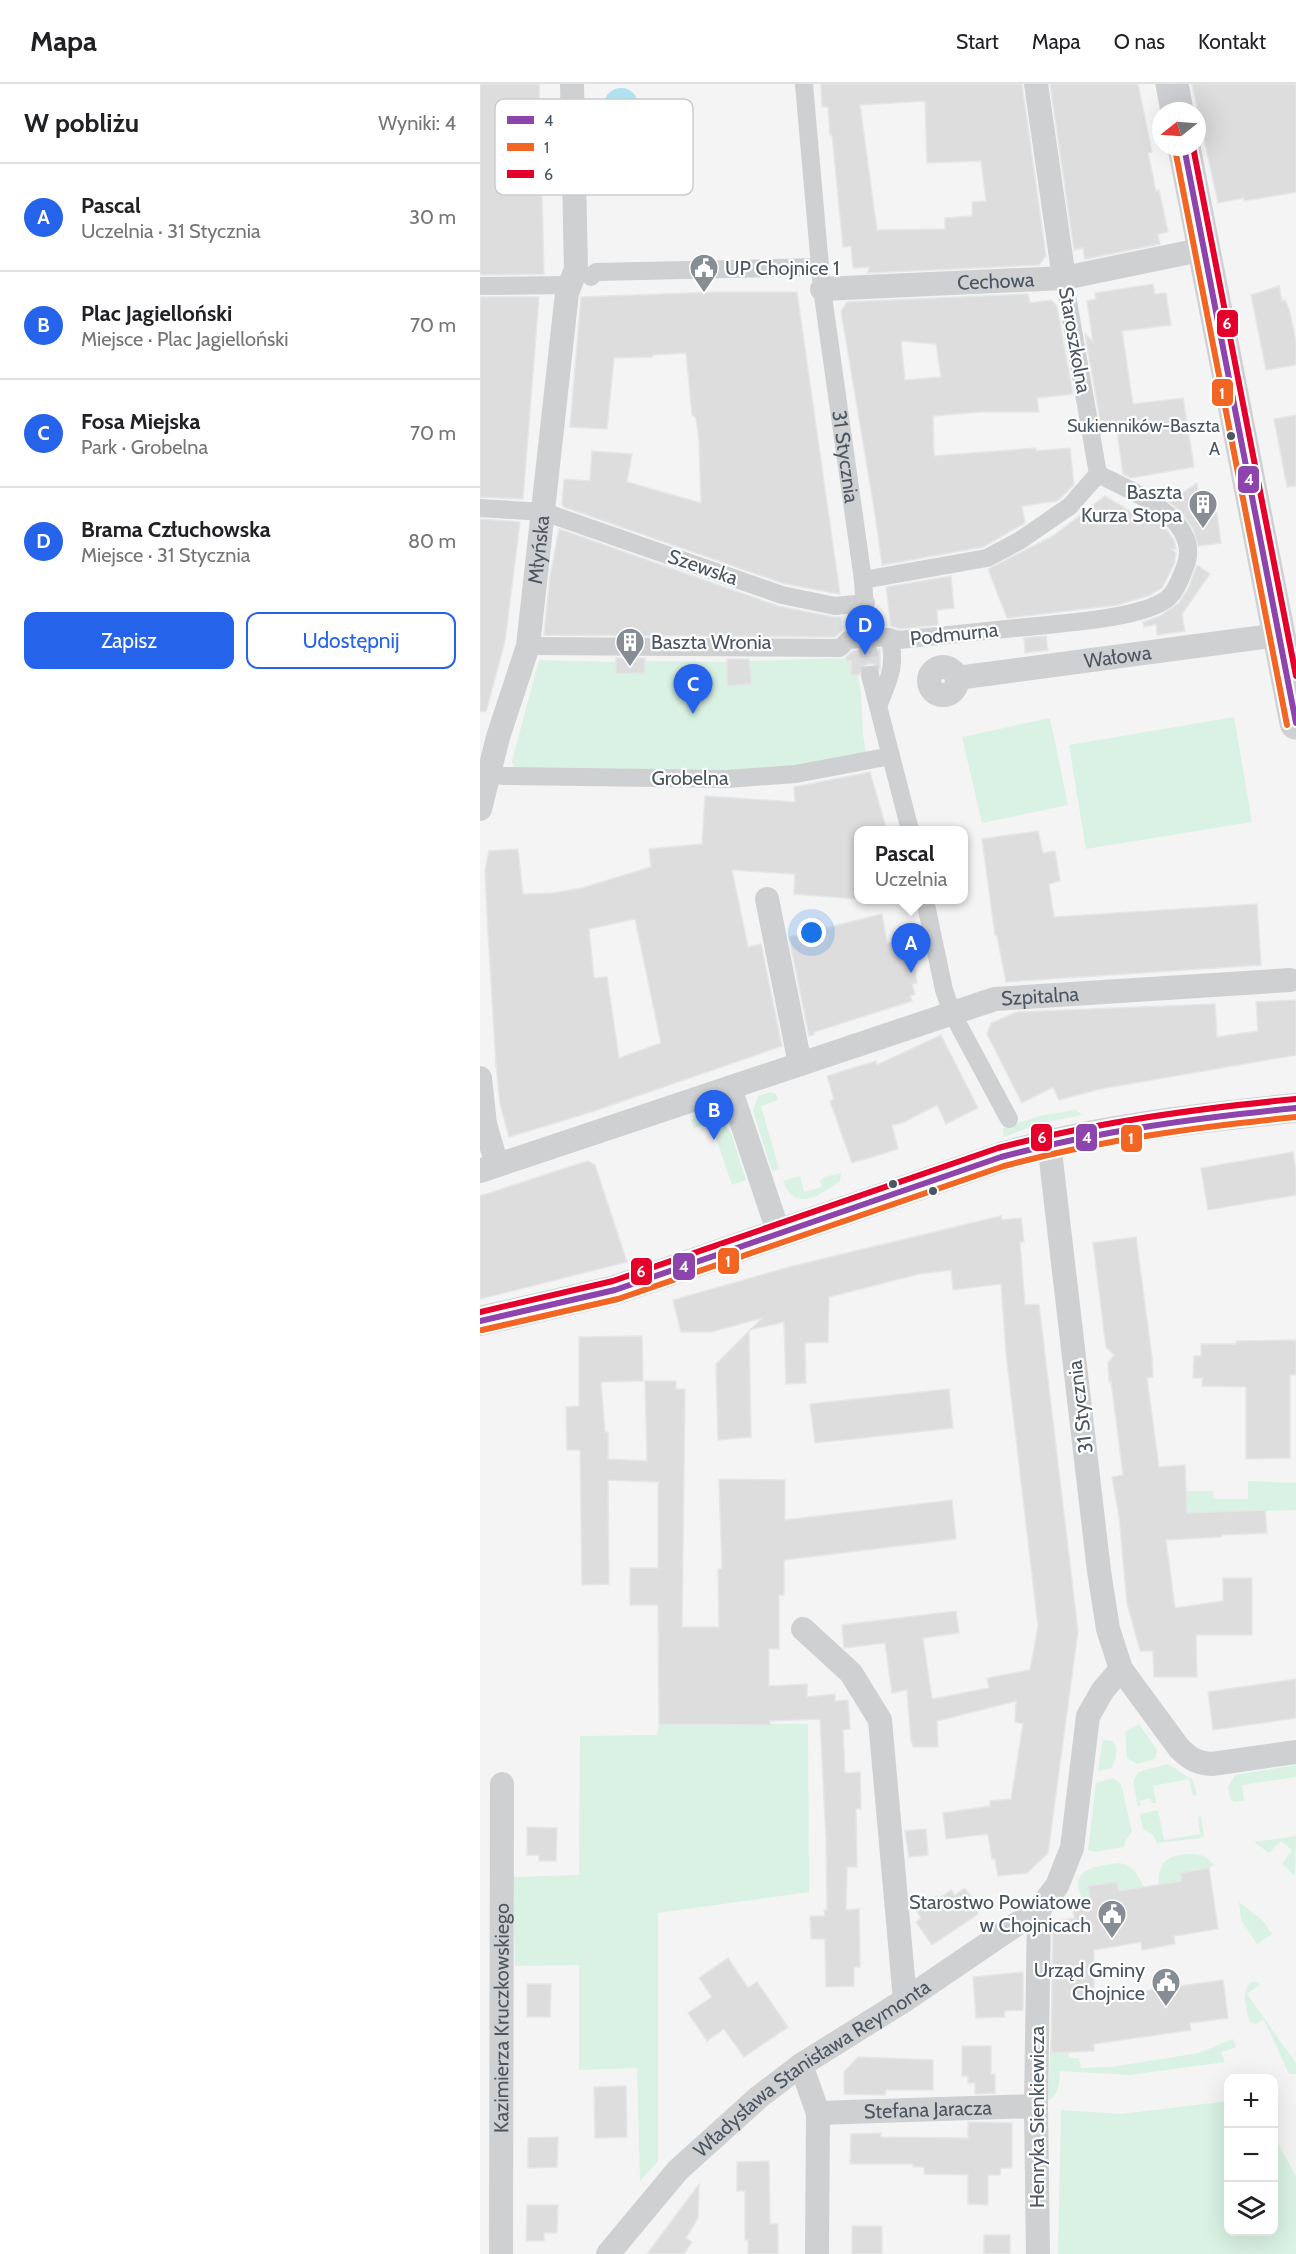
<!DOCTYPE html>
<html lang="pl">
<meta charset="utf-8">
<style>
body{margin:0;font-family:Cabin,sans-serif;background:#f2f2f2;color:#202124}
.controls{position:absolute;right:18px;bottom:18px;display:grid;overflow:hidden;border-radius:12px;box-shadow:0 6px 24px #0002}
.controls button{width:54px;height:54px;display:grid;place-items:center;padding:0;border:0;border-bottom:2px solid #e0e0e0;background:#fff;color:#202124;font:30px sans-serif}
.compass{position:absolute;left:672px;top:18px;width:54px;height:54px;border-radius:50%;background:#fff;box-shadow:0 6px 24px #0002;rotate:253deg}
.you{position:absolute;left:332px;top:849px;width:21px;height:21px;margin:-15px;border:4px solid #fff;border-radius:50%;background:#1a73e8;box-shadow:0 0 0 9px #1a73e833}
.badge{display:grid;place-items:center;width:39px;height:39px;border-radius:50%;background:#2563eb;color:#fff;font-size:20px;font-weight:700}
.pin{position:absolute;translate:-50% -50px;filter:drop-shadow(0 2px 3px #0008)}
.pin::after{content:'';position:absolute;top:32px;width:21px;height:18px;background:inherit;clip-path:polygon(0 0,100% 0,50% 100%)}
.popup{position:absolute;left:374px;top:742px;width:114px;height:78px;box-sizing:border-box;display:grid;place-content:center;border-radius:12px;background:#fff;filter:drop-shadow(0 2px 4px #0005);font-size:20px;white-space:nowrap;color:#757577}
.popup b{font-size:22px;color:#202124}
.popup::after{content:'';position:absolute;left:50%;top:100%;margin-left:-12px;border:12px solid transparent;border-top-color:#fff}
.list{margin:0;padding:0;list-style:none}
h2{display:flex;justify-content:space-between;align-items:center;height:78px;margin:0;padding:0 24px;font-size:26px}
h2 small{font-size:20px;font-weight:400;color:#757577}
.list li{display:grid;grid-template-columns:39px 1fr auto;gap:18px;align-items:center;box-sizing:border-box;height:108px;padding:0 24px;border-top:2px solid #e0e0e0}
.list b{display:block;font-size:22px;white-space:nowrap}
.list p{margin:0;font-size:20px;white-space:nowrap;color:#757577}
.list em{font-size:20px;font-style:normal;color:#757577}
.actions{display:flex;gap:12px;padding:18px 24px}
.actions a{flex:1;padding:14px 0;border:2px solid #2563eb;border-radius:12px;text-align:center;font-size:21px;color:#2563eb}
.actions .main{background:#2563eb;color:#fff}
.icon{flex:none;width:33px;height:33px;fill:none;stroke:currentColor;stroke-width:2;stroke-linecap:round;stroke-linejoin:round}
.map{position:relative;flex:none;width:816px;height:2170px;overflow:hidden}
header{display:flex;align-items:center;gap:36px;box-sizing:border-box;height:84px;padding:0 30px;background:#fff;border-bottom:2px solid #e0e0e0}
header strong{font-size:28px}
nav{display:flex;gap:33px;margin-inline-start:auto;font-size:21px}
main{display:flex}
aside{flex:1;background:#fff}
.map>svg:first-child{display:block}
.green{fill:#d9f2e3}
.water{fill:#aee2f0}
.building{fill:#ddddde;stroke:#e5e6e7;stroke-width:1.5;fill-rule:evenodd}
.lines{fill:none;stroke-linecap:round;stroke-linejoin:round}
.pedestrian-tunnel{stroke:#d2d4d7;stroke-width:18;stroke-dasharray:18 9;stroke-linecap:butt}
.pedestrian{stroke:#ced0d2;stroke-width:18}
.minor{stroke:#ced0d2;stroke-width:24}
.tertiary{stroke:#ced0d2;stroke-width:30}
.secondary{stroke:#ced0d4;stroke-width:33}
.bus-1-casing{stroke:#fff;stroke-width:10}
.bus-2-casing{stroke:#fff;stroke-width:10}
.bus-3-casing{stroke:#fff;stroke-width:10}
.bus-1{stroke:#8e44ad;stroke-width:6}
.bus-2{stroke:#f26522;stroke-width:6}
.bus-3{stroke:#e4002b;stroke-width:6}
.bus-dot{fill:#4a5661;stroke:#fff;stroke-width:2}
.labels{text-anchor:middle;dominant-baseline:central;stroke-width:4.5;stroke-linejoin:round;paint-order:stroke}
.bus-label{font-size:18px;fill:#4a5661;stroke:#fff;text-anchor:end}
.poi-label{font-size:20px;fill:#4a5661;stroke:#fff;text-anchor:end}
.street-label{font-size:20px;fill:#4a5661;stroke:#fff}
.key{fill:#fff;stroke:#c9ccd0;stroke-width:1.5}
.key-label{font-size:16px;fill:#4a5661}
.line-badge{stroke:#fff;stroke-width:2}
.badge-label{font-size:16px;text-anchor:middle;font-weight:bold;fill:#fff}
</style>
<header>
<strong>Mapa</strong>
<nav><a>Start</a><a>Mapa</a><a>O nas</a><a>Kontakt</a></nav>
</header>
<main>
<aside>
<h2>W pobliżu<small>Wyniki: 4</small></h2>
<ul class="list">
<li><span class="badge">A</span><div><b>Pascal</b><p>Uczelnia · 31 Stycznia</p></div><em>30 m</em></li>
<li><span class="badge">B</span><div><b>Plac Jagielloński</b><p>Miejsce · Plac Jagielloński</p></div><em>70 m</em></li>
<li><span class="badge">C</span><div><b>Fosa Miejska</b><p>Park · Grobelna</p></div><em>70 m</em></li>
<li><span class="badge">D</span><div><b>Brama Człuchowska</b><p>Miejsce · 31 Stycznia</p></div><em>80 m</em></li>
</ul>
<div class="actions"><a class="main">Zapisz</a><a>Udostępnij</a></div>
</aside>
<div class="map">
<svg width="816" height="2170" viewBox="0 0 816 2170">
<rect width="100%" height="100%" fill="#f4f4f4"/>
<path class="green" d="M366,574V577H371V591H378L381,610L383,651L386,668L310,686L248,689L34,684L32,677L59,576L136,578L137,590L164,589L165,577L247,578V602L272,600L269,577Z
M754,633L772,738L606,765L589,661Z
M570,634L588,721L502,739L482,653Z
M291,1008L296,1010L298,1016L281,1022L299,1085L292,1087L273,1027L278,1012Z
M596,1026L602,1031L561,1039L524,1053L523,1044L560,1032Z
M215,1032C230,1029 242,1036 251,1049L266,1096L252,1101L231,1039L214,1044L211,1037Z
M361,1089L360,1097C340,1112 314,1129 303,1097L320,1092L324,1108L342,1103L340,1097L344,1093Z
M768,1397L816,1399V1426L707,1429L706,1407H733L734,1415H768Z
M179,1640H328L329,1808L178,1829V2077L160,2097L157,1984L99,1986V1881L35,1882L33,1793L99,1791L100,1652L177,1651Z
M659,1640L677,1666L675,1675L657,1680L647,1674L645,1648Z
M623,1656L633,1657C639,1667 636,1675 631,1684L618,1687Z
M688,1680L713,1696L717,1711L713,1712L709,1695L673,1702L676,1719H672L670,1714L660,1717L661,1721L658,1722L653,1698L658,1688Z
M816,1681V1693L762,1701L764,1717L754,1718L750,1715L748,1703L755,1691Z
M633,1694L641,1700L652,1748L645,1757L644,1763L614,1768L608,1766L616,1699Z
M678,1726L684,1756L720,1750L718,1733L721,1732L724,1752L721,1754L677,1759L673,1751L663,1745L660,1730Z
M816,1752L815,1792L802,1780L812,1766L801,1757L789,1769L774,1758Z
M717,1770L726,1773L734,1781L729,1784L700,1789L702,1797L679,1801C677,1774 693,1769 717,1770Z
M637,1779C652,1780 658,1791 664,1803L639,1807L637,1798L609,1802L613,1832L604,1822L606,1821C585,1787 609,1784 637,1779Z
M759,1818L783,1837L792,1850L777,1860L761,1836Z
M773,1897L781,1900L767,1910L816,1979V1990H809L784,1936L775,1940L770,1938C766,1925 760,1905 773,1897Z
M753,1955L756,1963L741,1968L745,1978L650,1991L580,1987C579,1999 580,2010 568,2017L570,1969L588,1968L589,1974H599L601,1984L631,1983L719,1969Z
M748,2017V2148H794V2052L816,2092V2170H578L581,2026L641,2030Z"/>
<path class="water" d="M124 21a17 17 0 1 1 34 0a17 17 0 1 1-34 0Z"/>
<path class="building" d="M0,0H59L64,190L0,191Z
M341,0H542L566,172L559,181L387,189L390,183L373,184L371,162L363,163L352,51H350L348,23H342ZM445,17L447,79L501,77L506,117L492,118V132L465,134V145L397,146L380,21Z
M570,0H658L672,68L668,69L676,107L679,106L688,148L678,150L680,160L605,175L603,164L594,166Z
M712,0H816V108L764,117V114L738,119Z
M673,200L675,210L686,209L691,241L642,247L653,320L703,314L714,383L651,394L643,390L637,346L622,348L605,250L613,258L607,217L616,215L615,209Z
M799,202L802,217L805,216L810,228L816,258V281L786,286L771,211Z
M236,208H317L360,510L305,500L84,423L82,420L84,395L110,397L112,367L152,370L147,398L221,419L219,357L216,334L212,330L206,269L173,271L172,273L134,274L127,345L90,343L101,213Z
M548,210L550,219L571,216L577,222L593,310L557,314L559,328H500L453,332L454,372L556,364V367L590,364L594,401L577,417L542,422L545,439L503,463L402,481L395,430L361,227L367,218ZM421,257L456,260L461,293L425,296Z
M0,213H59L43,415L0,413Z
M816,331V402L807,403L794,335Z
M717,399L721,431L737,429L741,459L718,462L713,445L702,429L689,418Z
M625,412L663,435L670,431L686,445L694,456L696,465H691L696,469L694,480L682,504L670,511L638,521L527,534L508,485L573,452Z
M0,435L40,438L25,557L6,628L0,627Z
M79,445L298,522L353,533H361L362,547L355,553L64,551L70,492Z
M717,481L730,490L702,530L705,547L677,551L676,540L664,543L663,538L680,532L699,519L708,505Z
M471,492L474,524L457,526L458,541L420,545L411,542L406,503Z
M566,552L568,566L545,569L544,554Z
M400,565V586L394,580H388L382,583L379,591H371V577H366V573L373,567Z
M136,574H165V589L136,590Z
M247,575H269L272,600L247,602Z
M390,688L407,747H378V815L314,810L315,790L252,786L268,863L281,860L302,962L111,1028L29,1053L20,1020L16,981L7,831L5,786L9,767L38,765L43,810L74,809L102,804L171,783L169,765L222,760L225,712L315,718L314,703ZM155,835L181,959L139,974L127,893L114,894L109,845Z
M558,747L563,769L575,767L580,797L569,800L574,833L777,820L781,881L526,898L517,852L515,851L502,755Z
M402,830L407,859L423,856L424,863L431,862L437,899L432,900L435,910L430,912L432,917L334,948V951L329,952L309,853Z
M816,916V971L620,1005L579,1016L573,1003L542,1019L507,950L511,939L537,928L735,920L737,953L778,947L776,918Z
M461,951L498,1024L466,1040L457,1021L422,1039L412,1041L418,1065L372,1079L350,1017L354,1015L347,992L396,977L397,981Z
M813,1068L816,1087V1111L728,1126L721,1084Z
M107,1077L115,1081L147,1178L0,1215V1112Z
M521,1132L522,1136L541,1134L544,1158H540L545,1221L559,1220L598,1547L568,1769L547,1789L518,1792L515,1775H512L508,1750L466,1755L463,1729L510,1722V1717L531,1715L543,1640L535,1638L536,1617L457,1637L458,1663H433L432,1658H431L427,1606L412,1609L405,1559L364,1564L362,1541L476,1527L479,1549L443,1554L452,1615L509,1604L507,1594L550,1586L558,1542L526,1269L521,1200L473,1206L471,1186L439,1190L349,1213L348,1258L325,1259L326,1299L306,1300L304,1238L270,1246L282,1234L231,1248H201L193,1216L313,1182Z
M656,1153L672,1273L673,1293L667,1294L679,1383L705,1381L707,1429L785,1426L787,1449L742,1451L741,1453L686,1456L695,1524L743,1517V1494H772V1551H716L717,1593H674L673,1567H660L647,1519L639,1432L632,1393L643,1391L631,1297L629,1298L628,1279L634,1271L626,1263L613,1159Z
M269,1247L271,1353L238,1356L236,1280Z
M162,1252L163,1297L121,1298L125,1348H128V1375L167,1377L165,1297H196V1305H205L202,1543H239L238,1485H242L239,1395L305,1396V1436L472,1416L476,1455L304,1476V1511H299V1565H289V1602L327,1600V1613L355,1610V1617L368,1616L370,1645L363,1646L365,1689L380,1688L381,1725H376L377,1783H367L366,1826L379,1825L380,1883H374V1902L346,1903L345,1855H331L330,1832H345L344,1826H347L346,1755L340,1635L290,1637V1641L179,1640L178,1521H150V1484H178V1398L128,1396L129,1500L102,1501L100,1366H87L86,1323L99,1322V1253Z
M816,1256V1291H810V1374L766,1375V1303L722,1302V1294H713L714,1272H721V1260H756V1257Z
M469,1305L473,1344L335,1359L330,1320Z
M816,1595V1634L733,1646L728,1608Z
M47,1743L77,1744L76,1777H59V1771H47Z
M446,1745L448,1771L429,1773L425,1747Z
M729,1784L738,1845L694,1852L695,1860L662,1866L661,1858L614,1866V1914L743,1896L748,1934L710,1939L711,1946L614,1960V1967L571,1969L573,1838L594,1834L593,1824L611,1821L608,1802L637,1798L639,1807L702,1797L700,1789Z
M485,1804L498,1822V1830L452,1861L436,1838L441,1834L436,1826L457,1812L458,1815L471,1806L475,1811Z
M248,1874L268,1904L277,1898L308,1943L264,1973L244,1945L227,1957L208,1929L232,1913L219,1894Z
M543,1888V1926L524,1927L525,1933L496,1934L493,1893Z
M47,1900H71L70,1933H47Z
M482,1962H511V1990H515V2009L495,2010V1999H488V1992H482Z
M378,1973L453,1976V2006H406L405,2011L364,2010V1988Z
M146,2002L147,2053L115,2054L114,2003Z
M488,2038L532,2039V2084H521L520,2091H508V2121L488,2120V2091L444,2090V2083H433V2080H370L371,2050L401,2049V2053L488,2054Z
M78,2053L77,2083L48,2084V2054Z
M289,2077L290,2140H298V2170H268V2156H265V2107H257V2078Z
M219,2100L218,2134L206,2154L212,2158L204,2170H167Z
M47,2121H78L77,2149H64V2157H46Z
M372,2142H402V2170H372Z
M504,2151H530V2170H504Z"/>
<g class="lines">
<path class="pedestrian-tunnel" d="M387,555L390,591"/>
<g class="pedestrian">
<path id="s1" d="M324,0L342,205L383,496L387,555"/>
<path d="M111,193L116,188L339,183"/>
<path d="M0,202L89,201"/>
<path d="M0,424L64,428L302,511L355,522L386,519"/>
<path d="M383,496L507,474L539,457L590,422L618,390L584,194"/>
<path d="M48,562L360,564L368,556L409,553L419,556C461,552 503,547 546,543C581,539 660,535 687,515C696,508 701,493 705,483C724,436 651,407 618,390"/>
<path d="M390,591L430,746"/>
<path d="M399,620C409,595 417,580 409,553"/>
<path d="M8,690L24,692L247,695L316,690L411,672"/>
<path d="M445,816L464,906L472,929L529,1035"/>
</g>
<g class="minor">
<path d="M556,0L584,194"/>
<path id="s2" d="M342,205L584,194L725,165"/>
<circle cx="463" cy="597" r="14"/>
<path id="s3" d="M477,594L799,551"/>
<path id="s4" d="M0,725L18,653L48,562L87,209L96,185L92,0"/>
<path d="M287,815L320,980"/>
<path d="M0,994L5,1040L17,1081"/>
<path d="M250,1004L299,1150"/>
<path id="s5" d="M0,1087L515,915L810,896"/>
<path d="M323,1545L371,1589L400,1636L425,1916"/>
<path d="M641,1585L699,1664C710,1675 717,1679 732,1680L816,1668"/>
<path d="M321,1981L338,2029L337,2170"/>
<path id="s6" d="M338,2029L556,2022"/>
<path id="s7" d="M21,2170L22,1700"/>
<path id="s8" d="M128,2170L198,2086L279,2013L321,1981L425,1916L559,1825L577,1802L592,1764L608,1632L623,1606L641,1585L628,1545L619,1487L569,1059"/>
<path d="M558,2170L556,2022L559,1825"/>
</g>
<path class="tertiary" d="M0,1237L135,1206L521,1073C617,1045 717,1034 816,1024"/>
<path class="secondary" d="M692,0L697,27
M704,63L816,639"/>
<g class="bus-1-casing">
<path id="bus-1" d="M704,63L816,639
M0,1237L135,1206L521,1073C618,1047 716,1034 816,1024"/>
</g>
<g class="bus-2-casing">
<path id="bus-2" d="M695,65L807,641
M2,1246L138,1215L524,1082C620,1056 717,1043 816,1033"/>
</g>
<g class="bus-3-casing">
<path id="bus-3" d="M713,63L816,592
M0,1228L133,1197L518,1064C616,1038 715,1025 815,1015"/>
</g>
<use href="#bus-1" class="bus-1"/>
<use href="#bus-2" class="bus-2"/>
<use href="#bus-3" class="bus-3"/>
</g>
<defs>
<g id="civic-pin" transform="scale(1.5)"><path d="M0 17L-7.5 6A9.5 9.5 0 1 1 7.5 6Z" fill="#868d94" stroke="#fff"/><path d="M-.6-6.5H3V-4.5H.6V-3L4-1V1h2V6H-6V1h2V-1L-.6-3ZM-1.2 2.5V6h2.4V2.5Z" fill="#fff"/></g>
<g id="building-pin" transform="scale(1.5)"><path d="M0 17L-7.5 6A9.5 9.5 0 1 1 7.5 6Z" fill="#868d94" stroke="#fff"/><path d="M-4-6H4V6H1V3H-1V6H-4ZM-2.5-4.3h1.7v1.8h-1.7ZM.8-4.3h1.7v1.8H.8ZM-2.5-1h1.7V.8h-1.7ZM.8-1h1.7V.8H.8Z" fill="#fff"/></g>
</defs>
<g fill-rule="evenodd">
<use href="#civic-pin" x="224" y="184"/>
<use href="#building-pin" x="723" y="420"/>
<use href="#building-pin" x="150" y="558"/>
<use href="#civic-pin" x="632" y="1830"/>
<use href="#civic-pin" x="686" y="1898"/>
</g>
<g class="bus-dot">
<circle cx="751" cy="352" r="5"/>
<circle cx="413" cy="1100" r="5"/>
<circle cx="453" cy="1107" r="5"/>
</g>
<g class="labels">
<g class="bus-label">
<text x="740" y="342">Sukienników-Baszta<tspan x="740" dy="23">A</tspan></text>
</g>
<g class="poi-label">
<text x="245" y="184" text-anchor="start">UP Chojnice 1</text>
<text x="702" y="408">Baszta<tspan x="702" dy="23">Kurza Stopa</tspan></text>
<text x="171" y="558" text-anchor="start">Baszta Wronia</text>
<text x="611" y="1818">Starostwo Powiatowe<tspan x="611" dy="23">w Chojnicach</tspan></text>
<text x="665" y="1886">Urząd Gminy<tspan x="665" dy="23">Chojnice</tspan></text>
</g>
<g class="street-label">
<text stroke="none"><textPath href="#s2" startOffset="174">Cechowa</textPath></text>
<text transform="translate(595 256) rotate(80)">Staroszkolna</text>
<text stroke="none"><textPath href="#s1" startOffset="375">31 Stycznia</textPath></text>
<text stroke="none"><textPath href="#s4" startOffset="267">Młyńska</textPath></text>
<text transform="translate(223 483) rotate(19)">Szewska</text>
<text transform="translate(474 550) rotate(-6)">Podmurna</text>
<text stroke="none"><textPath href="#s3" startOffset="162">Wałowa</textPath></text>
<text x="210" y="694">Grobelna</text>
<text stroke="none"><textPath href="#s5" startOffset="588">Szpitalna</textPath></text>
<text transform="translate(600 1323) rotate(-97)">31 Stycznia</text>
<text stroke="none"><textPath href="#s7" startOffset="236">Kazimierza Kruczkowskiego</textPath></text>
<text stroke="none"><textPath href="#s8" startOffset="278">Władysława Stanisława Reymonta</textPath></text>
<text stroke="none"><textPath href="#s6" startOffset="110">Stefana Jaracza</textPath></text>
<text transform="translate(557 2033) rotate(-90)">Henryka Sienkiewicza</text>
</g>
</g>
<rect x="15" y="15" width="198" height="96" rx="9" class="key"/>
<rect x="27" y="32" width="27" height="8" fill="#8e44ad"/>
<rect x="27" y="59" width="27" height="8" fill="#f26522"/>
<rect x="27" y="86" width="27" height="8" fill="#e4002b"/>
<g class="key-label">
<text x="64" y="42">4</text>
<text x="64" y="69">1</text>
<text x="64" y="96">6</text>
</g>
<g class="line-badge">
<rect x="736" y="225" width="23" height="29" rx="6" fill="#e4002b"/>
<rect x="731" y="294" width="23" height="29" rx="6" fill="#f26522"/>
<rect x="757" y="381" width="23" height="29" rx="6" fill="#8e44ad"/>
<rect x="550" y="1039" width="23" height="29" rx="6" fill="#e4002b"/>
<rect x="595" y="1039" width="23" height="29" rx="6" fill="#8e44ad"/>
<rect x="640" y="1040" width="23" height="29" rx="6" fill="#f26522"/>
<rect x="237" y="1163" width="23" height="28" rx="6" fill="#f26522"/>
<rect x="192" y="1168" width="24" height="29" rx="6" fill="#8e44ad"/>
<rect x="150" y="1173" width="23" height="29" rx="6" fill="#e4002b"/>
</g>
<g class="badge-label">
<text x="747" y="245">6</text>
<text x="742" y="315">1</text>
<text x="769" y="401">4</text>
<text x="562" y="1059">6</text>
<text x="607" y="1059">4</text>
<text x="651" y="1060">1</text>
<text x="248" y="1183">1</text>
<text x="204" y="1188">4</text>
<text x="161" y="1193">6</text>
</g>
</svg>
<div class="controls">
<button>+</button>
<button>−</button>
<button><svg class="icon" aria-label="layers" viewBox="0 0 24 24"><path d="M12 4l9 5-9 5-9-5zM3 14l9 5 9-5"/></svg></button>
</div>
<svg class="compass" viewBox="-18 -18 36 36"><path d="M0-13l5 13h-10z" fill="#e53935"/><path d="M0 13l5-13h-10z" fill="#757577"/></svg>
<div class="you"></div>
<div class="pin badge" style="left:431px;top:889px">A</div>
<div class="popup"><b>Pascal</b>Uczelnia</div>
<div class="pin badge" style="left:234px;top:1056px">B</div>
<div class="pin badge" style="left:213px;top:630px">C</div>
<div class="pin badge" style="left:385px;top:571px">D</div>
</div>
</main>
